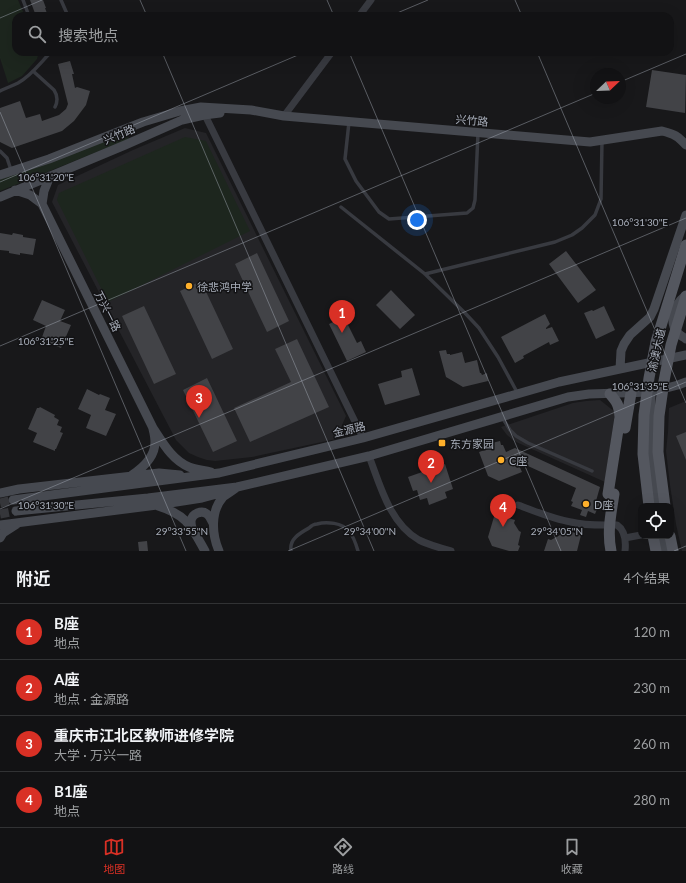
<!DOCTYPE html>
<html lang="zh">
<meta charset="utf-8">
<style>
body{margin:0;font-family:Lato,"Noto Sans SC",sans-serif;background:#1b1b1d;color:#f1f3f6}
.controls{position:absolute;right:12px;bottom:12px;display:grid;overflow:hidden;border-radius:8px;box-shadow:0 4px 16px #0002}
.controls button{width:36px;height:36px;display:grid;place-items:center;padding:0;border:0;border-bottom:1px solid #313234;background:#121214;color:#f1f3f6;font:20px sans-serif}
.compass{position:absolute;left:590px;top:68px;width:36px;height:36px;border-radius:50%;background:#121214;box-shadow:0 4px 16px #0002;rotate:67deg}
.you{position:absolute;left:417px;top:220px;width:14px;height:14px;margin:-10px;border:3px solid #fff;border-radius:50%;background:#1a73e8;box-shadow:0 0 0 6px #1a73e833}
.badge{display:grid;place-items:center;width:26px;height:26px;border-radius:50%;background:#d93025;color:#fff;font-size:13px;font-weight:700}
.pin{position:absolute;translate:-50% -33px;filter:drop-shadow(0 1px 2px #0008)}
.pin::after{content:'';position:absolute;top:21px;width:14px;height:12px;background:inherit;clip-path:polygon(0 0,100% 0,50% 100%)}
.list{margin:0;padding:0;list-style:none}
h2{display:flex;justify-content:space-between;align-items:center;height:52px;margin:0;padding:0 16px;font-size:17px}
h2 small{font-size:13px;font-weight:400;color:#9c9ea0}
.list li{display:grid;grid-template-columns:26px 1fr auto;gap:12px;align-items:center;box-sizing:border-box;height:56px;padding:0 16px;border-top:1px solid #313234}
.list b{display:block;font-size:15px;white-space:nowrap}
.list p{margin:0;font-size:13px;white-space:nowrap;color:#9c9ea0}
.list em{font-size:13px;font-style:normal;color:#9c9ea0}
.icon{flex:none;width:22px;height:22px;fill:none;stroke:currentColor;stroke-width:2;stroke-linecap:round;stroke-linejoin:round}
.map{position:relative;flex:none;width:686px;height:551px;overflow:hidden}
.search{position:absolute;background:#121214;box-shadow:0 4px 16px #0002;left:12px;right:12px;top:12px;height:44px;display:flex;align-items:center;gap:10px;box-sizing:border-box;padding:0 14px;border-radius:12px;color:#9c9ea0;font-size:15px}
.sheet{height:276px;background:#121214}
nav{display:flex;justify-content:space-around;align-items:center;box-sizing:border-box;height:56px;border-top:1px solid #313234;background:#121214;font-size:11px;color:#9c9ea0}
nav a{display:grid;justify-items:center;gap:2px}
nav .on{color:#d93025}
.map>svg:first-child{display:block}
.built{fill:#242427}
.green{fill:#1d261e}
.building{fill:#424347}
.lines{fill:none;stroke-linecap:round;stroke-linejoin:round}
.secondary-tunnel{stroke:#35363a;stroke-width:9;stroke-dasharray:9 4.5;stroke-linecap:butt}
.lane{stroke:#383a40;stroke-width:3.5}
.street{stroke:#383a40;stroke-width:7}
.secondary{stroke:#464950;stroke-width:9}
.primary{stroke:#54575f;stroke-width:11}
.primary-bridge{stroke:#54575f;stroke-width:11}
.ticks{fill:none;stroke:#a9afbb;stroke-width:1;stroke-opacity:0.45}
.poi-dot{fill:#ffb02b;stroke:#131315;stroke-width:1.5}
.labels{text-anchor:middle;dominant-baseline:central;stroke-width:3;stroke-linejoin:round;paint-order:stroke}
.street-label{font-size:11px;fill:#a9afbb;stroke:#131315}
.poi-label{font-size:11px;fill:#a9afbb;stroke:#131315;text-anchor:start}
.ticks-label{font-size:10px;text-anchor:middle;fill:#a9afbb;stroke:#131315;stroke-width:3;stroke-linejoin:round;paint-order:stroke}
</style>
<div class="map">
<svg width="686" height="551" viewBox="0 0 686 551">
<rect width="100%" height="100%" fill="#18181a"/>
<path class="built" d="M185,128L206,133L346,416L336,439L252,457L215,461L207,460L198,457L189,453L176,440L52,202L58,185L133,150Z
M600,400L615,412L605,482L514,441L507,435L501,427L573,403L586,401Z
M686,401V551H682L676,524L670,485L666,451L668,432L669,408Z"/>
<path class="green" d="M0,0H18L25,16H16V52H39L37,59L22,76L8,83L0,58Z
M126,133L129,139L0,191V179Z
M185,137L206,141L250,231L108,302L57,200L59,193Z"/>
<path class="building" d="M30,0H43L46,8H45L48,16H36Z
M70,61L74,74H72L75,88L77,87L90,91L86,105L74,121L62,131L12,148L0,142V108L20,101L26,118L40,114L42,121L59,115L66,109L68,104L58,64Z
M652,70L686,75L685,113L646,107Z
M0,233L12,235L13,233L23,235V237L36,239L33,255L20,253V255L9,253V251L0,250Z
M566,251L596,290L578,303L549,264Z
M257,253L289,321L267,332L235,264Z
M201,281L233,349L212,359L180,291Z
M391,290L415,315L400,329L376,305Z
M42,300L65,310L60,321L71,325L61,348L41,340L46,326L33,320Z
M144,306L176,374L154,384L122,316Z
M604,306L615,330L596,339L584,313L592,310L593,311Z
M545,314L550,324L546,328V329L552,327L559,341L550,345L549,342L523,356L524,358L515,363L501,337Z
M344,317L357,343L361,341L366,352L347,361L329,324Z
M297,339L329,407L250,442L234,408L291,382L275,349Z
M446,350L447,354H450V355L462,352L465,363L477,360L480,373H481L482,375L487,373L488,381L463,387L446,377L439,351Z
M412,368L420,395L385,405L378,384L402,377L401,371Z
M207,378L237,441L213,452L183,390Z
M87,389L99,395L100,394L110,398L105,410L116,414L106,436L86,428L91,415L78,409Z
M40,407L55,415L54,417L59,420L57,425L62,427L60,432L63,433L56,449H55V451L33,442L37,433L28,429L37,408H39Z
M686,432V460L676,436Z
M500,441L501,445H503L506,452L515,448L600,487L596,501L600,502L595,514L588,511L586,517L580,515L582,510L571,506L573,502L571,501L576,488L517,461L522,472L499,481L488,476L479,452L494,447L492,443Z
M445,464L453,489L445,492L447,498L429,505L427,498L420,500L417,490L413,491L408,477Z
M496,510L505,513L504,517L515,520L514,523L519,531L521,532L518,545L520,546L518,551H509L492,546L488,537Z
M572,532L581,535L577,551H544L548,539L551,540L560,535V533L571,536Z
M147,541L148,551H139L138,542Z"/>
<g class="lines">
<path class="secondary-tunnel" d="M0,503L13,500
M0,514L16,511"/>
<path class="lane" d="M23,0L29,16
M61,0L68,16
M33,71L54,90C58,96 58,101 55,107
M0,91C6,88 12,86 18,83C31,76 41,62 51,52
M349,122L345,159L356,181L379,212L389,219L467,213L473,208L475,200L478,133
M0,151L7,158L11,170
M341,207L425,274L465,313L479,328L498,357L517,392
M425,274L555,242L572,235L582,228L595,215L601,199L602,141
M502,417L510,430L516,436L528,443L592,471
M291,551C289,539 300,533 309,528C311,526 314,524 317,524C327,521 342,523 349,531C354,537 356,544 358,551"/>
<path class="street" d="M359,16L371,0
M203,111L363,438
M284,116L332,52
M369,456C380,485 390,524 419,540C429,545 440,548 451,551
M518,505C535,511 553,519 571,522C586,526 602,525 617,525C626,531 626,542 625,551
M625,538L641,535"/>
<path class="secondary" d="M0,175L49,159L143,122L180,111L201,107L251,110L284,116L590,142L662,131C674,134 678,136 686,145
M15,190L30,195L42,204L44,191L50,176
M0,197L125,145L182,120L204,115L220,113
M42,204L153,428C163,443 172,460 189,467C196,470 204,470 211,472
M685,296C674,305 668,322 678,333C680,336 684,337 686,339
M620,369L621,351L624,344L630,335L650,317L654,309L686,215
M651,396L650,441L657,506
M132,475C144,467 155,457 155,442C155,438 154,433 153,429
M0,493L19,489L159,473L180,475
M13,500L219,473L363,438L559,382L686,355
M158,506C187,515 191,526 205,551
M16,511L148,498L237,487L369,456L568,397L589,394L651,392L678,385L686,382
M0,525L157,505L202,498L217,494
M192,528C191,525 191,523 191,521C192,513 202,510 207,514C210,516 211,520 213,523
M661,536L665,551
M0,538L3,533L17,524
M219,551C212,535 210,512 223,497C227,494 232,491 236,488"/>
<path class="primary" d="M625,428L631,393
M608,494L620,417C619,405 617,402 610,394
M653,536L656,551
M670,536L673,551"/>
<path class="primary-bridge" d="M649,506L643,454L644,415L649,378L656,342L686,245
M665,506L658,452L659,416L664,381L671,345L686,296
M611,551C607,532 611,513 614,494"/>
</g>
<path class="ticks" d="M140,0L147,16M327,0L334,16M515,0L522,16M390,16L428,0M0,18L42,0M162,52L374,551M349,52L561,551M537,52L686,403M620,82L686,54M0,112L186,551M0,182L305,52M0,346L596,93M0,509L686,218M288,551L686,382M674,551L686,546"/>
<g class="poi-dot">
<circle cx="189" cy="286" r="4"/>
<rect x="438" y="439" width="8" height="8" rx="2"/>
<circle cx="501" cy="460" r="4"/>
<circle cx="586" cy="504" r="4"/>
</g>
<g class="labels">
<g class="street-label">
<text transform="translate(472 120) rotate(5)">兴竹路</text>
<text transform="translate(119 134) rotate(-23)">兴竹路</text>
<text transform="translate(108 311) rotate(63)">万兴一路</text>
<text transform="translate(656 350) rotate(-77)">渝澳大道</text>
<text transform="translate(349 429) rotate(-14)">金源路</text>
</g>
<g class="poi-label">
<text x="197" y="286">徐悲鸿中学</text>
<text x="450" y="443">东方家园</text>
<text x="509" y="460">C座</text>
<text x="594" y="504">D座</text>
</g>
</g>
<g class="ticks-label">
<text x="46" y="181">106°31'20"E</text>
<text x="640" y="226">106°31'30"E</text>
<text x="46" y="345">106°31'25"E</text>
<text x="640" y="390">106°31'35"E</text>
<text x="46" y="509">106°31'30"E</text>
<text x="182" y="535">29°33'55"N</text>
<text x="370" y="535">29°34'00"N</text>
<text x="557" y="535">29°34'05"N</text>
</g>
</svg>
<div class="controls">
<button><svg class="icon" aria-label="locate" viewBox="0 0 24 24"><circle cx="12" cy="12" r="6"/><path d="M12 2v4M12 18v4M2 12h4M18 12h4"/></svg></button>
</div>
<svg class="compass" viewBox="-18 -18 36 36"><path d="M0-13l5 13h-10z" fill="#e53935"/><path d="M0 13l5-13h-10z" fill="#9c9ea0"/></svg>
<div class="you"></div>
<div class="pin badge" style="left:342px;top:333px">1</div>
<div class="pin badge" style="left:431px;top:483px">2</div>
<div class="pin badge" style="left:199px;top:418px">3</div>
<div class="pin badge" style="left:503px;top:527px">4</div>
<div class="search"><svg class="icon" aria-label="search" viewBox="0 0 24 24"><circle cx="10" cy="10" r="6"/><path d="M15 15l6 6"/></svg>搜索地点</div>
</div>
<section class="sheet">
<h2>附近<small>4个结果</small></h2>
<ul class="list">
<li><span class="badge">1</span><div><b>B座</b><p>地点</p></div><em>120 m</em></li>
<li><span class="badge">2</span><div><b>A座</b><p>地点 · 金源路</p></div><em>230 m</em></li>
<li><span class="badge">3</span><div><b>重庆市江北区教师进修学院</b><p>大学 · 万兴一路</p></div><em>260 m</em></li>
<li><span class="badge">4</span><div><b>B1座</b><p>地点</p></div><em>280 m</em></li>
</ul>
</section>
<nav>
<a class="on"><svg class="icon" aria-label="map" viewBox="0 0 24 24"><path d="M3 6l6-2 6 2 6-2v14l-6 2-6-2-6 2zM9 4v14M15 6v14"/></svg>地图</a>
<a><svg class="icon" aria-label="directions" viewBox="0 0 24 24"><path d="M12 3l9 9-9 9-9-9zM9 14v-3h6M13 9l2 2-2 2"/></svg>路线</a>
<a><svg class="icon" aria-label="saved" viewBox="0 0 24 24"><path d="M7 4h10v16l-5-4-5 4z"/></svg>收藏</a>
</nav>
